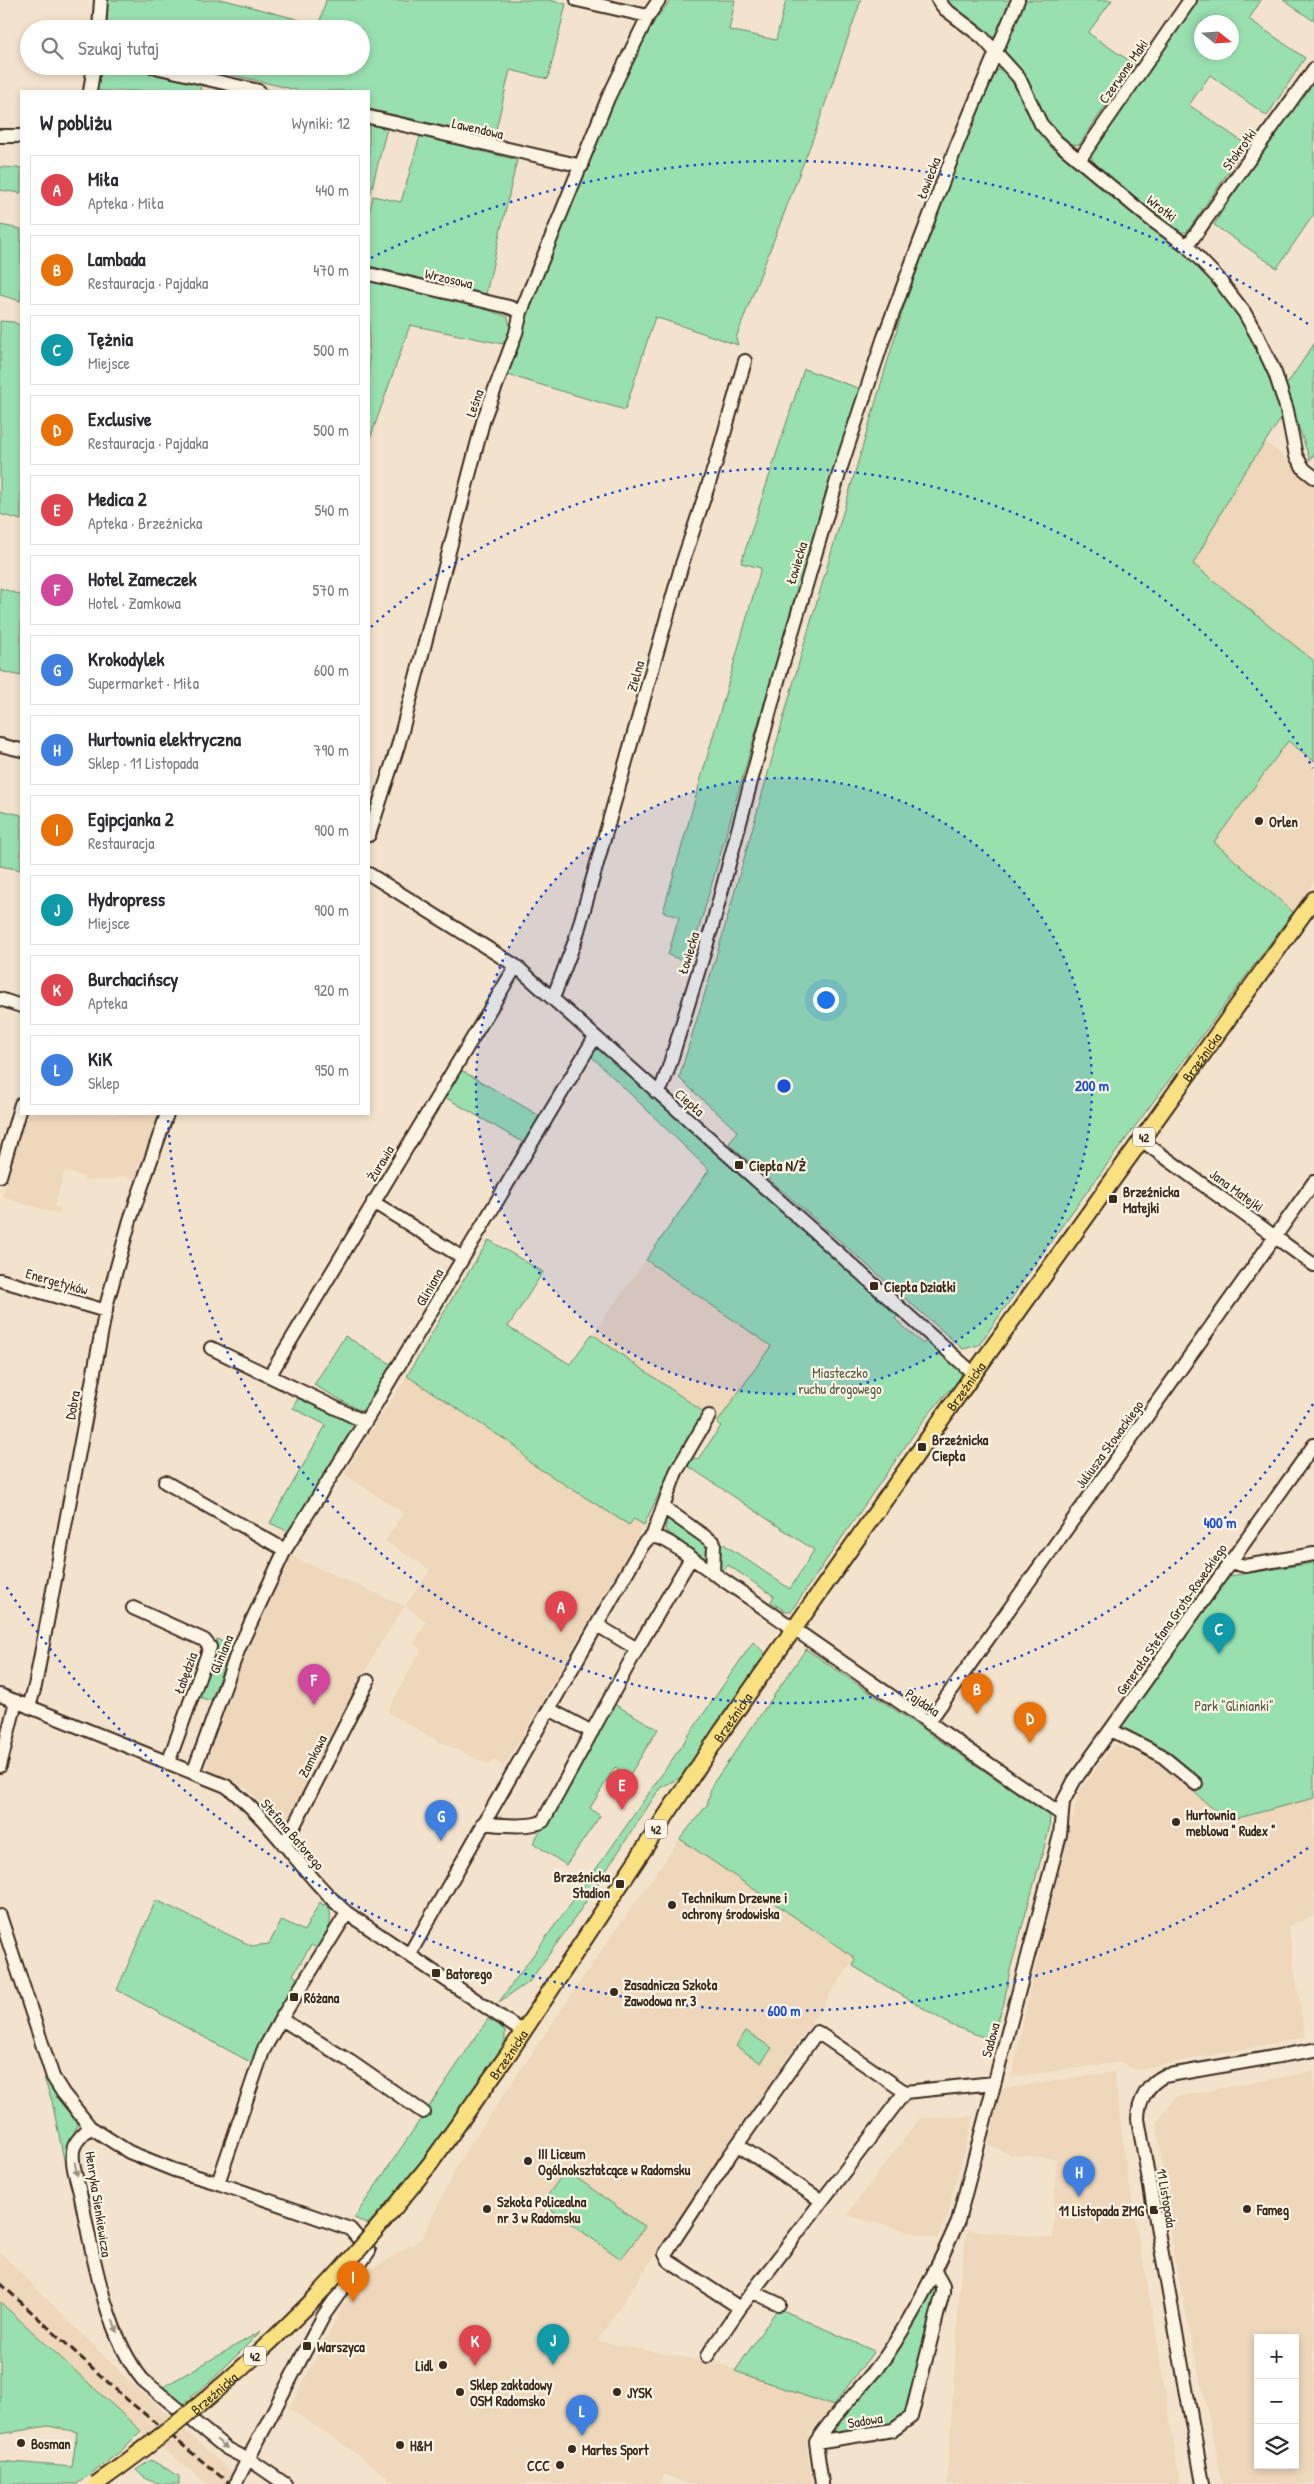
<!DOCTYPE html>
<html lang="pl">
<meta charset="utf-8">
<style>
body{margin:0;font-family:"Patrick Hand",sans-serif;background:#f2f2f3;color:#2b2b33}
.controls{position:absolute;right:15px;bottom:15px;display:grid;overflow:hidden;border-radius:0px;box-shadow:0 2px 8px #0003}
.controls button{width:45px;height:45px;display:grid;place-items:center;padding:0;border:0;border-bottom:1px solid #e1e1e2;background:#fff;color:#2b2b33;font:25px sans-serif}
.compass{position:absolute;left:1194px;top:15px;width:45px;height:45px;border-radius:50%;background:#fff;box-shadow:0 2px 8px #0003;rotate:107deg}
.you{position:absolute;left:825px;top:999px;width:18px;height:18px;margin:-12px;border:4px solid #fff;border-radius:50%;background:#1a73e8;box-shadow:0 0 0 8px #1a73e833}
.badge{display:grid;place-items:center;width:32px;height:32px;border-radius:50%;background:#3b2a1e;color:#fff;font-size:16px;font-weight:700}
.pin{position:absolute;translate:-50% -41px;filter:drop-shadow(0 1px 2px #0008)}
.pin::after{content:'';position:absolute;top:26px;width:18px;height:15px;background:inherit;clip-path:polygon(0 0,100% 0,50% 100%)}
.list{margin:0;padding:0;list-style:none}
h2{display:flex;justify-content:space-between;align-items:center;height:65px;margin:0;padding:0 20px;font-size:21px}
h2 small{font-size:16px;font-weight:400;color:#7c7c81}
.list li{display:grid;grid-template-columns:32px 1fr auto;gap:15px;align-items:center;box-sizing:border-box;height:70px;margin:0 10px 10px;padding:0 10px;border:1px solid #e1e1e2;border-radius:0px}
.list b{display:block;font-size:19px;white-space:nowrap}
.list p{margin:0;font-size:16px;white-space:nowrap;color:#7c7c81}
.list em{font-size:16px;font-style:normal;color:#7c7c81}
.icon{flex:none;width:28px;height:28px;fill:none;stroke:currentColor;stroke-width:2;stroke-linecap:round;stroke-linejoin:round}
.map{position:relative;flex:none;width:1314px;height:2484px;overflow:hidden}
.search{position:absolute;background:#fff;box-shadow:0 2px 8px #0003;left:20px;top:20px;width:350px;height:55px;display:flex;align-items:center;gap:12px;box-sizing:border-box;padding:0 18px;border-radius:28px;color:#7c7c81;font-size:19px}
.panel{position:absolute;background:#fff;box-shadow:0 2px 8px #0003;left:20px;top:90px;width:350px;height:1025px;border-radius:0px}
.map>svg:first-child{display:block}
.built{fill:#eed7bb;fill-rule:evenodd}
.green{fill:#99e0af;stroke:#6a8566;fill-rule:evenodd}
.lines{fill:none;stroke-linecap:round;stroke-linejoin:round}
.minor-casing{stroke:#3b2a1e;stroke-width:16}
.major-casing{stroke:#3b2a1e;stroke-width:19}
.minor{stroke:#fcf5e5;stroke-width:12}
.major{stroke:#f9e181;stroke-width:15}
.rail{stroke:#3b2a1e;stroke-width:3;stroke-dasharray:8 4;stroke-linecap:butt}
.major-bridge-casing{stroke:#3b2a1e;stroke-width:19;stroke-linecap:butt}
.major-bridge{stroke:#f9e181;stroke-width:15}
.oneway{fill:#9c9082}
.ring{fill:none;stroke:#1d4ed8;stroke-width:2.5;stroke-dasharray:2.5 5}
.poi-dot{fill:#3b2a1e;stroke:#fcf5e5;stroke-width:2}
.labels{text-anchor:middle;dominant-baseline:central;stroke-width:4.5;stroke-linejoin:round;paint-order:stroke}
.shield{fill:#fcf5e5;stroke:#75675a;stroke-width:1}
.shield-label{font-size:12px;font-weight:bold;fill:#3b2a1e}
.street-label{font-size:14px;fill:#3b2a1e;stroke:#fcf5e5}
.poi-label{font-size:14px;font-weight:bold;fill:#3b2a1e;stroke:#fcf5e5;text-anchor:start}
.park-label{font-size:14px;fill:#525842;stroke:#fcf5e5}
.centre{fill:#1d4ed8;stroke:#fcf5e5;stroke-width:2.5}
.ring-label{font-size:15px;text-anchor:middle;font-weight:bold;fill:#1d4ed8;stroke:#fcf5e5;stroke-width:4.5;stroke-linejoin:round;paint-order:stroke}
</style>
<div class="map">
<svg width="1314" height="2484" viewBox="0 0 1314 2484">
<rect width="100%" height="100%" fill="#f4e3cc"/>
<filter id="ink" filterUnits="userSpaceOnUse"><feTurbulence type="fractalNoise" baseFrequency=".02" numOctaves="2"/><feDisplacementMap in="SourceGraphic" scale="10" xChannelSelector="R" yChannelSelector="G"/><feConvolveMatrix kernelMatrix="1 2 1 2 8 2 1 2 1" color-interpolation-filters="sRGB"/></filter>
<g filter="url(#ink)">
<path class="built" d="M1265,441L1314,482V661L1193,564L1239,480Z
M1288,741L1314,761V882L1293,912L1214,842Z
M26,1114H159L135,1180L124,1176L108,1180H84L85,1177L65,1171L54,1206L60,1208L58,1214L2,1197Z
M646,1260L771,1346L717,1423L592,1334Z
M407,1376L518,1448L529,1462L630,1525L634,1519L644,1525L504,1767L494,1759L490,1765L434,1739L387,1712L421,1649L414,1645L426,1622L405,1606L377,1649L284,1831L246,1787L206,1770L207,1763L244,1659L291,1556L405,1606L430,1570L385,1541L403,1513L344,1474Z
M1114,1744L1160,1763L1227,1820L1314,1798V1916L1288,1926L1305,2037L1134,2070L1121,2062L1012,2077L1030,1989L1079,1792Z
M680,1839L855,1958L597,2341L719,2364L833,2406L811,2431L806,2443L812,2484H687L664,2474L660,2484H397L340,2442L289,2409L352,2289L367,2269L377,2266L422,2238L461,2158L603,1948Z
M1314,2071V2484H1223L1174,2258L1157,2123L1176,2097ZM1258,2338H1295V2465H1258Z
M1114,2072L1128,2179L1156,2332L1180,2484H947L960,2282L967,2230L1053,2238L1056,2158L1011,2155L988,2144L1001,2089Z
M974,2116L951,2200L948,2217L937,2239L846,2215L920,2118Z
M0,2252L124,2376L245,2484H207L141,2431L0,2302Z"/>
<path class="green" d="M104,0H225L319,25L326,0H548L566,4L548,79L510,70L494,138L369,109V91H301L194,66H361V29H103Z
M671,0H735L729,30L776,40L786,0H861L815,133L736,338L738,345L655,317L625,410L508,375L529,303L596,137L633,60L655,20Z
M942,0H1012L996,42L974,27Z
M1021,0H1112L1088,33L1134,64L1079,145C1047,144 1018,73 1002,48Z
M1195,0H1261L1249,19L1305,58L1267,116L1210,75L1189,105L1247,145L1187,232H1181L1098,168L1089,154ZM1202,22H1232V52H1202Z
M1283,0H1314V21Z
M103,66H127L202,82L200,91H98L99,75Z
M1002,69L1008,75L1043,135L1200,262L1248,325L1273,381L1283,416L1239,480L1193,564L1314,661V761L1288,741L1214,842L1293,912L1061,1227L979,1345L963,1349L729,1144L737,1131L679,1078L722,937L802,652L904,306L964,144L995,71Z
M1314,79V214L1277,268L1214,225L1238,185Z
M369,125L387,128L370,195L369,194Z
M420,136L517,160L486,294L369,266V213L373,196L401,202Z
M0,167L21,168V193L0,190Z
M0,225L21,229V301L0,295Z
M369,281L476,306L508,317L510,329L503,344L410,325L369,442Z
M0,321L14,322L21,326V520L0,514Z
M1314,344V454L1310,460L1285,387Z
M804,369L861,389L795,596L689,963L668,955L679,917L663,912L761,568L741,563Z
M0,588L21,595V676L0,671Z
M0,810L21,815V870L0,866Z
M601,1049L899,1314L895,1319L923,1344L928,1339L958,1366C964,1377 960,1382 953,1392L949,1390L923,1421L791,1611H785L771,1602L774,1596L728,1565L723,1571L665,1530L669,1507L790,1589L814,1550L685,1464L690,1457L698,1459L721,1426L717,1423L771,1346L646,1260L709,1170L590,1055L595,1050Z
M459,1069L540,1116L524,1143L443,1096Z
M489,1240L543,1272L508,1327L570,1364L592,1334L705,1413L665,1481L644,1525L634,1519L629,1525L529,1462L518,1448L407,1376L454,1295Z
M345,1336L391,1364L365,1410H359L314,1385Z
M298,1398L351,1422L355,1427L289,1532L270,1523L326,1425L293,1408Z
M1314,1563V1798L1227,1821L1193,1791L1200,1781L1115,1729L1229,1576Z
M217,1639L231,1646L211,1701L199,1697Z
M753,1642L768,1656L681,1777L660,1788L577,1915L530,1981L499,2002L609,1851Z
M806,1649L1050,1816L1049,1830L1010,1970L1004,2003L995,2029L986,2038L951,2025L853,1966L855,1958L680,1839L707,1805L712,1785Z
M614,1704L658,1729L629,1776L615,1767L590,1808L600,1816L566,1865L533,1843Z
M156,1900L252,1946L269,1944L282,1920L304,1931L320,1902L323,1905L327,1904C336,1921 326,1933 317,1948L311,1945L293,1975L298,1979L266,2031L255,2061L250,2062L117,1990Z
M488,2019L498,2024L505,2031V2046C461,2107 419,2168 368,2224L354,2218Z
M746,2031L772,2048L761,2063L736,2046Z
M44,2078L50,2080L77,2124L64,2160L52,2101Z
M566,2170L645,2227L621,2259L542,2203Z
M934,2286L938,2287L912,2408L895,2426L839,2435L835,2432L834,2425L890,2361L931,2287Z
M0,2302L141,2431L121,2451L77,2484H0V2461L72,2467L77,2432L48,2426L0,2434Z
M778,2308L874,2351L833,2406L735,2371Z
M261,2331L214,2378L183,2404L163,2387Z
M151,2460L179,2476V2484C159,2484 149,2484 136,2470Z"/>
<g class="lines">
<g class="minor-casing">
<path id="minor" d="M577,0L648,16
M938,0L945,9L982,37L1019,78L1041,124L1056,141L1149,218L1187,246L1217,277L1244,312L1258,337L1275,373L1287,410L1296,456L1304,469L1314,477
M99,29L101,0
M151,66L259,91
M90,91L94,66
M369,117L582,166
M0,136H21
M1080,159L1190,0
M1187,246L1314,69
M369,274L509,307L521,312
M0,745L21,750
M369,835L398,746L484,418L516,333L521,312L608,98L648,16L659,0
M369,874L516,966L974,1374
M553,998L575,941L682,564L716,462L745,361
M0,999L21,1006
M656,1092L662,1086L668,1070L712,927L779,677L841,467L884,337L922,236L958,142L1018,0
M1141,1140L1314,1265
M0,1176L21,1104
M373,1202L463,1258
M0,1280L106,1311
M211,1348L365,1422
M270,1375L516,966
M165,1482L285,1550
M663,1507L714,1543L713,1574
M652,1537L676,1472L709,1416
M1230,1562L1245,1566L1314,1554
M133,1608L204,1640L210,1647L168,1763
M597,1625L637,1649
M0,1695L226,1786C273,1821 303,1875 347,1913L523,2032
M29,1707L35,1686L107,1303L130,1220L167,1114
M549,1709L592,1732
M928,1723L1314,1182
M1111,1730L1161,1755L1196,1784
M0,1766L16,1701
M193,1773L239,1648L285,1550L365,1422L595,1037
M483,1823C496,1825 533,1828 543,1821L637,1649L691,1558
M284,1845L368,1681
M0,1916L53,2077L63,2093L90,2127L129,2152L174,2170L218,2183L350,2229L369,2251L324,2315L235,2484
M409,1955L635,1558C645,1541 648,1530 670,1543L1061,1814
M281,2019L351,2062L423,2112
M90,2127C84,2134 74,2141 73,2151C71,2165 78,2183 81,2197C92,2252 106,2336 143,2380L226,2448L253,2462L285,2484
M738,2145L822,2201
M218,2183L263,2051L281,2019L347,1913
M753,2292L779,2304
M740,2308L670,2262L665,2254L730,2155L817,2032L905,2092L994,2083
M707,2356L740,2308L905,2092
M816,2442L893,2430L911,2417L943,2292V2286L934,2270
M822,2484L816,2442C836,2411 864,2386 886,2356C912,2318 940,2263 958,2221L1060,1835L1063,1802L1074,1781L1314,1445
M1203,2484L1138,2119C1138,2101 1148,2084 1164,2076L1314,2050"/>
</g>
<g class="major-casing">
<g id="major">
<path id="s1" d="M395,2207L430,2164L509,2053L722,1731L955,1400L1314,899"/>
</g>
</g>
<use href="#minor" class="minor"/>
<use href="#major" class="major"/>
<path class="rail" d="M0,2283L124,2397L230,2484"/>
<g class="major-bridge-casing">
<g id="major-bridge">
<path id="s2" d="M96,2484C168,2433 236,2377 299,2314C333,2281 364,2244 395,2207"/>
</g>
</g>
<use href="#major-bridge" class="major-bridge"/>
</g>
<defs><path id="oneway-solid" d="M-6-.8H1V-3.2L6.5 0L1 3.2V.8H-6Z" transform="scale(1.25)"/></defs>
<g class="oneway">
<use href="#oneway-solid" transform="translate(76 2169) rotate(80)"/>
<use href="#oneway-solid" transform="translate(115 2326) rotate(69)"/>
<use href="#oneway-solid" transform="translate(222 2444) rotate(38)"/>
</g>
</g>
<circle cx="784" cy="1086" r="308" fill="#1d4ed8" fill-opacity=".12"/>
<g class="ring">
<circle cx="784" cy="1086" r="308"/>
<path d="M1313 1404A617 617 0 0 1 168 1118M371 627A617 617 0 0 1 1313 768"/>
<path d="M1308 1848A925 925 0 0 1 4 1583M371 258A925 925 0 0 1 1308 324"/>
</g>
<g class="poi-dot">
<circle cx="1259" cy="821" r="5"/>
<rect x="734" y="1160" width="10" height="10" rx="2.5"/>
<rect x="1108" y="1194" width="10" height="10" rx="2.5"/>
<rect x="869" y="1281" width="10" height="10" rx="2.5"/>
<rect x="917" y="1442" width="10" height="10" rx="2.5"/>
<circle cx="1176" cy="1822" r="5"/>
<rect x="615" y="1879" width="10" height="10" rx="2.5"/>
<circle cx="672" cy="1905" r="5"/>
<rect x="431" y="1968" width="10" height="10" rx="2.5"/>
<circle cx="614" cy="1992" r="5"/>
<rect x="289" y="1992" width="10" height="10" rx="2.5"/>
<circle cx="528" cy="2161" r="5"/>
<circle cx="487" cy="2209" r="5"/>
<circle cx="1247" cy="2209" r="5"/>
<rect x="1149" y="2205" width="10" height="10" rx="2.5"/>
<rect x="302" y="2341" width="10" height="10" rx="2.5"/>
<circle cx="443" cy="2365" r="5"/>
<circle cx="460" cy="2392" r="5"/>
<circle cx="617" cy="2392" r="5"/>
<circle cx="21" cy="2443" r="5"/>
<circle cx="400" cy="2445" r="5"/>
<circle cx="572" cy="2449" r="5"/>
<circle cx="560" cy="2465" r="5"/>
</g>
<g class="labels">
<g class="shield">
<rect x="1133" y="1127.5" width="22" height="19" rx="4"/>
<rect x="645" y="1819.5" width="22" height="19" rx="4"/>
<rect x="244" y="2346.5" width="22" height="19" rx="4"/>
</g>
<g class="shield-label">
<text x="1144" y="1137">42</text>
<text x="656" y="1829">42</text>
<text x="255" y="2356">42</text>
</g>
<g class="street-label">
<text transform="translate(1123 71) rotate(-55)">Czerwone Maki</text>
<text transform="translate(478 128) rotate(13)">Lawendowa</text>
<text transform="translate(1239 149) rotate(-54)">Stokrotki</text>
<text transform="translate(928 178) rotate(-69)">Łowiecka</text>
<text transform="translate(1162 208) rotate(38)">Wrotki</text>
<text transform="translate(449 278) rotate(13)">Wrzosowa</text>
<text transform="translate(474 403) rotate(-71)">Leśna</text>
<text transform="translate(796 563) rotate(-73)">Łowiecka</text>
<text transform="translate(635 676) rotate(-74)">Zielna</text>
<text transform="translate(688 953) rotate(-73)">Łowiecka</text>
<text stroke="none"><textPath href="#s1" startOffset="1405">Brzeźnicka</textPath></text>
<text transform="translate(690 1102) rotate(41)">Ciepła</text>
<text transform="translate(380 1163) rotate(-59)">Żurawia</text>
<text transform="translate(1237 1190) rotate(36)">Jana Matejki</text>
<text transform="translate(57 1281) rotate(16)">Energetyków</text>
<text transform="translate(429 1287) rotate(-60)">Gliniana</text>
<text stroke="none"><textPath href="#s1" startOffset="1000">Brzeźnicka</textPath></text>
<text transform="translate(72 1405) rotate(-79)">Dobra</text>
<text transform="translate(1109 1444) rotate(-54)">Juliusza Słowackiego</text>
<text transform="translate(1171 1619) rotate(-55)">Generała Stefana Grota-Roweckiego</text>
<text transform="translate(221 1654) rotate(-68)">Gliniana</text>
<text transform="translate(185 1673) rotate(-70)">Łabędzia</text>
<text transform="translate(923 1702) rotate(34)">Pajdaka</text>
<text stroke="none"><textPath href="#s1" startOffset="595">Brzeźnicka</textPath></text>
<text transform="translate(312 1756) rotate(-63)">Zamkowa</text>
<text transform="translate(293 1834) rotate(49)">Stefana Batorego</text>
<text transform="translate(990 2040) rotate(-75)">Sadowa</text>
<text stroke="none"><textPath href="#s1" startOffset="190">Brzeźnicka</textPath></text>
<text transform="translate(1167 2198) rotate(80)">11 Listopada</text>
<text transform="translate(99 2204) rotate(81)">Henryka Sienkiewicza</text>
<text stroke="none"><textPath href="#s2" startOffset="149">Brzeźnicka</textPath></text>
<text transform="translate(865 2420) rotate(-9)">Sadowa</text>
</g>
<g class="poi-label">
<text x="1269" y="821">Orlen</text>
<text x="749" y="1165">Ciepła N/Ż</text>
<text x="1123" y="1191">Brzeźnicka<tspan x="1123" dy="16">Matejki</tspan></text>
<text x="884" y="1286">Ciepła Działki</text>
<text x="932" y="1439">Brzeźnicka<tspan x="932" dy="16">Ciepła</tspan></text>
<text x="1186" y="1814">Hurtownia<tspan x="1186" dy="16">meblowa " Rudex "</tspan></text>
<text x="610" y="1876" text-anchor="end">Brzeźnicka<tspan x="610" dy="16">Stadion</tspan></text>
<text x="682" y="1897">Technikum Drzewne i<tspan x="682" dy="16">ochrony środowiska</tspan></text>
<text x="446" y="1973">Batorego</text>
<text x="624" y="1984">Zasadnicza Szkoła<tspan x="624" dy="16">Zawodowa nr 3</tspan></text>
<text x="304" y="1997">Różana</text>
<text x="538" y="2153">III Liceum<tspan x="538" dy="16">Ogólnokształcące w Radomsku</tspan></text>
<text x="497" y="2201">Szkoła Policealna<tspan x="497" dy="16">nr 3 w Radomsku</tspan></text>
<text x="1257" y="2209">Fameg</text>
<text x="1144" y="2210" text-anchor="end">11 Listopada ZMG</text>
<text x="317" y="2346">Warszyca</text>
<text x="433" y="2365" text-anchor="end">Lidl</text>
<text x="470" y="2384">Sklep zakładowy<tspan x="470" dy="16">OSM Radomsko</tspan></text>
<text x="627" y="2392">JYSK</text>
<text x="31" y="2443">Bosman</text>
<text x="410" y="2445">H&amp;M</text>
<text x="582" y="2449">Martes Sport</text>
<text x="550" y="2465" text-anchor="end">CCC</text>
</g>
<g class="park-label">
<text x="840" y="1372">Miasteczko<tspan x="840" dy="16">ruchu drogowego</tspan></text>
<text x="1234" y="1705">Park "Glinianki"</text>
</g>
</g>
<circle cx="784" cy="1086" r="8" class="centre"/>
<g class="ring-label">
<text x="1092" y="1091">200 m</text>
<text x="1220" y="1528">400 m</text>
<text x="784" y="2016">600 m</text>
</g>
</svg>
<div class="controls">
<button>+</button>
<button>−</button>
<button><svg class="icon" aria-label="layers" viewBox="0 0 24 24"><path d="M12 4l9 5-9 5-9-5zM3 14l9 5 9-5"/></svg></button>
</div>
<svg class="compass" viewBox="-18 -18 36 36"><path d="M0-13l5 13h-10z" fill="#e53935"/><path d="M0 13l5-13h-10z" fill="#7c7c81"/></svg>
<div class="you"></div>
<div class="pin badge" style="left:561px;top:1632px;background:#e0444e">A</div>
<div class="pin badge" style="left:977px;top:1714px;background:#e8710a">B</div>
<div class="pin badge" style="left:1219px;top:1654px;background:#0f9aa8">C</div>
<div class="pin badge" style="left:1030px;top:1743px;background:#e8710a">D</div>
<div class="pin badge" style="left:622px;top:1810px;background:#e0444e">E</div>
<div class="pin badge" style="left:314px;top:1705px;background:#d1479c">F</div>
<div class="pin badge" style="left:441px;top:1841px;background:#3f7fe0">G</div>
<div class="pin badge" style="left:1079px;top:2197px;background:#3f7fe0">H</div>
<div class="pin badge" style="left:353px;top:2302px;background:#e8710a">I</div>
<div class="pin badge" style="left:553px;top:2365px;background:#0f9aa8">J</div>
<div class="pin badge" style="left:475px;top:2366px;background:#e0444e">K</div>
<div class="pin badge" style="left:582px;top:2436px;background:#3f7fe0">L</div>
<div class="search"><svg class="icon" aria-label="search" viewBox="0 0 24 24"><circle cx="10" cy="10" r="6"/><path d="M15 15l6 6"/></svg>Szukaj tutaj</div>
<section class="panel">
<h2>W pobliżu<small>Wyniki: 12</small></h2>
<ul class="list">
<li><span class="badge" style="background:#e0444e">A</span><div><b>Miła</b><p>Apteka · Miła</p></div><em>440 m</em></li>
<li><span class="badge" style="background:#e8710a">B</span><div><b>Lambada</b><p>Restauracja · Pajdaka</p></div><em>470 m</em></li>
<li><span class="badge" style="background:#0f9aa8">C</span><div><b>Tężnia</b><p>Miejsce</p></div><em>500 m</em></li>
<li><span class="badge" style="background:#e8710a">D</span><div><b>Exclusive</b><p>Restauracja · Pajdaka</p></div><em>500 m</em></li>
<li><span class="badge" style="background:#e0444e">E</span><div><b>Medica 2</b><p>Apteka · Brzeźnicka</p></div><em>540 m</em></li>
<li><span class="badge" style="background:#d1479c">F</span><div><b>Hotel Zameczek</b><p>Hotel · Zamkowa</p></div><em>570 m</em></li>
<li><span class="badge" style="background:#3f7fe0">G</span><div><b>Krokodylek</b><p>Supermarket · Miła</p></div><em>600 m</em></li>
<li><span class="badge" style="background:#3f7fe0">H</span><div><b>Hurtownia elektryczna</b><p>Sklep · 11 Listopada</p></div><em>790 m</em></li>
<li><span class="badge" style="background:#e8710a">I</span><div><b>Egipcjanka 2</b><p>Restauracja</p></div><em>900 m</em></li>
<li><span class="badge" style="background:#0f9aa8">J</span><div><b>Hydropress</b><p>Miejsce</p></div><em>900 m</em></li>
<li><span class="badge" style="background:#e0444e">K</span><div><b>Burchacińscy</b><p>Apteka</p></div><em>920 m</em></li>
<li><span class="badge" style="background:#3f7fe0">L</span><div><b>KiK</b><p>Sklep</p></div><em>950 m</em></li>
</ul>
</section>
</div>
